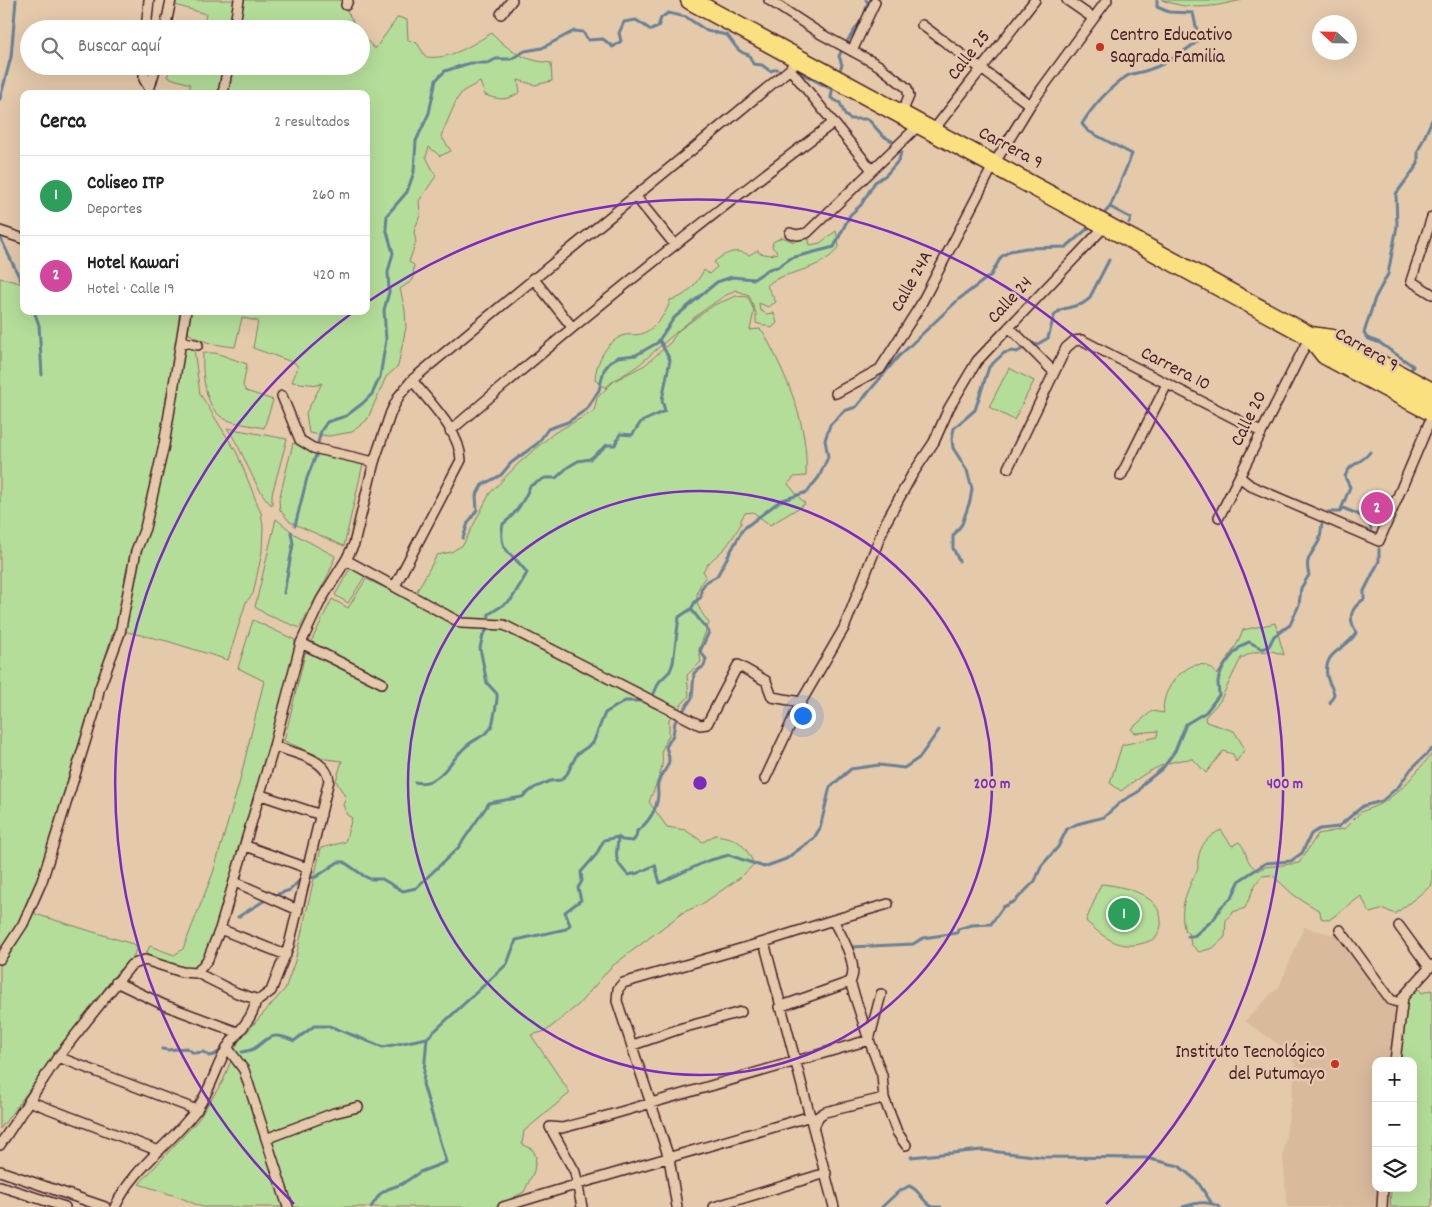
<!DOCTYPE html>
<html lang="es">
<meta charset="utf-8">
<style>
body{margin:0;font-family:Dekko,sans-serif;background:#f6f6f6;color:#222}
.controls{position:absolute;right:15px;bottom:15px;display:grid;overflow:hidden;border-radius:10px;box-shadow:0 5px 20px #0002}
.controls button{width:45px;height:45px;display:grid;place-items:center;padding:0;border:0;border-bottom:1px solid #e0e0e0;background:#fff;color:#222;font:25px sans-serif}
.compass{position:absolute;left:1312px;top:15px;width:45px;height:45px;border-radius:50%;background:#fff;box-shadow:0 5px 20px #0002;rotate:292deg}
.you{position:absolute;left:802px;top:715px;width:18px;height:18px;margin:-12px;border:4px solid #fff;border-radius:50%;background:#1a73e8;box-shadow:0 0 0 8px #1a73e833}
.badge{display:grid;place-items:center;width:32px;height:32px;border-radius:50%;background:#d93025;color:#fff;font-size:16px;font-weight:700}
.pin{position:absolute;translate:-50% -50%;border:2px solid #fff;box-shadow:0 1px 5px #0006}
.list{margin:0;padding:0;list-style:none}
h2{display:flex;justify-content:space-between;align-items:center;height:65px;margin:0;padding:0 20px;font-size:21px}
h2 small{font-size:16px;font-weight:400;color:#767676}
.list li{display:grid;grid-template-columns:32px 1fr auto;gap:15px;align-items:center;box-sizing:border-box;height:80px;padding:0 20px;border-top:1px solid #e0e0e0}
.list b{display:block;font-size:19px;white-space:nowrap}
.list p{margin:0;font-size:16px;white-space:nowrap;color:#767676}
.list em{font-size:16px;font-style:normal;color:#767676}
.icon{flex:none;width:28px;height:28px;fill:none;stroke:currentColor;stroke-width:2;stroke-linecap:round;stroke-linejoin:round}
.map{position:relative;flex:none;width:1432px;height:1207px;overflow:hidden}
.search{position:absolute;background:#fff;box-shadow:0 5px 20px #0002;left:20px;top:20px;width:350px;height:55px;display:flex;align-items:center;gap:12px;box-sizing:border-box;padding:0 18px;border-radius:28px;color:#767676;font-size:19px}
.panel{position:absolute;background:#fff;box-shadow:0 5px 20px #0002;left:20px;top:90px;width:350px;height:225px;border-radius:10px}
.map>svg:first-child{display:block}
.built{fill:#d9ba9c}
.green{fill:#b4dd99;stroke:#7f7e62}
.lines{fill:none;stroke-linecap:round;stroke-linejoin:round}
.stream{stroke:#688196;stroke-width:3}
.street-casing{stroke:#4a1f2b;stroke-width:12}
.highway-casing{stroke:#4a1f2b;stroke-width:21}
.street{stroke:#e4c9ab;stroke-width:9}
.highway{stroke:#fbe080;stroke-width:18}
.ring{fill:none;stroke:#7b2cbf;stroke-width:2.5}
.poi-dot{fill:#c8321e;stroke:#e4c9ab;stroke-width:2}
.labels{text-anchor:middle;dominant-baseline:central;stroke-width:5;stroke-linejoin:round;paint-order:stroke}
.poi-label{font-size:19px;fill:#4a1f2b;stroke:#e4c9ab;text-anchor:start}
.street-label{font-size:19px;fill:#4a1f2b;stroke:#e4c9ab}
.centre{fill:#7b2cbf;stroke:#e4c9ab;stroke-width:2.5}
.ring-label{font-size:15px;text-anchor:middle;font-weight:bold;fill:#7b2cbf;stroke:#e4c9ab;stroke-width:5;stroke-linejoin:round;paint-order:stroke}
</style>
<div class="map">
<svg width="1432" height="1207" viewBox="0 0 1432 1207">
<rect width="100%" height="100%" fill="#e4c9ab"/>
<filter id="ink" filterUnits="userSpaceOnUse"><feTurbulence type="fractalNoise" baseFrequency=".02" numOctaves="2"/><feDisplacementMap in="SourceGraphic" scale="10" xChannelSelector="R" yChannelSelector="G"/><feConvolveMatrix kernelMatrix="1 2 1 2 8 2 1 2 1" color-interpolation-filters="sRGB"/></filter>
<g filter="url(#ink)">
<path class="built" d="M1304,927L1333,935L1340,930L1391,1000L1401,1003L1395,1061H1376V1188H1383L1382,1207H1287L1283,1155L1296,1067L1288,1051L1245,1021L1280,985Z"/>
<path class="green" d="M176,0H341L357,29H203L206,14L175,5Z
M1162,0H1242C1212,7 1192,11 1162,0Z
M398,17L407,20L408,40L417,43L426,57C451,60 471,45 492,33C511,53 524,60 551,63L552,81L535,85L518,80L520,92C507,101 499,100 485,95L480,82L463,91L457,99L441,136L451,151L440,156L429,147L426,157L436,176L419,201L420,215L414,232L416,242L409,262L414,265L413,280L400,289L405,310L406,327L398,366L386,377L367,420L352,432L329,436L309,433L306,413L322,383L318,385L292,382L298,367L295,363L253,348L258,321L242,318L235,347C218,345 202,343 188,333L191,311H366V94H189L190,84L167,77L171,66H361V34L375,49Z
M836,231L839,246C823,273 778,271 767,286L776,302L768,307L759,303L760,310L766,314L774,313L777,323L772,328L756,323V313L749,295L735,290C699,310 671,337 640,364C629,373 616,377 605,388L595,379C596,362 607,340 625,335C631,334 638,336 644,333C656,327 668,312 670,300C686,298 696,284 704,270L709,274L717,267L714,262C725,253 736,248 749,255L758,250L759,253L770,255L778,253L772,247L773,242L782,237L794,242L803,235L808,236L810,245L820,243Z
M0,278L24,284V311H182L177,342L194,349L200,394L237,453L261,513L263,526L262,552L253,594L246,602L228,660L167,641L114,629L41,867L40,890L35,914L136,945L135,953L130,961L118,971L0,1129Z
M736,296L748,297L754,311L750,330L760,329L764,333C787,378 809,424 806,476L794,477L788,484L805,504L770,525L753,512L745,513L741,520V524C736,532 731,541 725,548C717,556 709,561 703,571L706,576C692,595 695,605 709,623L699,649L701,662L687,675L689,696L669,719V735L661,752C667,763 654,789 649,802L667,827L685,830L703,842L715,835C738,838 744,843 754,864L741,877L702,904L682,913L611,967L578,1005L546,1031L531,1035L570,1093L524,1131L522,1144L533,1150L536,1157L534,1171L524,1192L495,1207H202L179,1197L139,1184L198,1120L223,1081L238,1042L285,989L295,961L321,848L345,842L352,818L347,815L343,805L346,798L336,781L342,761L326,759L284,741L305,654L332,599L348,608L366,579L412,600L437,555L451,552L463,545L490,493L520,462L554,433L594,411L597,398L614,381L645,365L670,343L678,331L697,317L714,305Z
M203,353H216L247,364L243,386L246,391L273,400L264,428C252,425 234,424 223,418C204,407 202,372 203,353Z
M1009,368L1034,381L1014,420L989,407Z
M227,428L287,439L272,494V506C251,484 245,452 227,428Z
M293,443L312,451L363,464L344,546L290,522L280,510L279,500Z
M276,519L296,535L335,556C330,578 310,605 300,628L267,615L255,607Z
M351,567L365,576L348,603L335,595Z
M253,620L295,640L294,651L233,881L206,955L195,969L189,971L146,954L150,946L174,955L183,949L213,873L239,784L264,681L238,668Z
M1275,623L1284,655L1272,651L1254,652L1241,658L1220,701L1205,717L1206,722L1234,731L1245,749L1236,762L1233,754L1223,751L1206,773L1193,759C1164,760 1144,773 1121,791L1110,783L1122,745L1157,737L1158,731L1135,733L1131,729L1152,711L1164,713C1158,686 1199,645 1217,675L1237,644L1243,630Z
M1432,754V885L1395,914L1384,909L1370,913L1361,896L1329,920L1321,918L1320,911L1295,896L1272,875L1262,876L1255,885L1245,908L1233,912L1226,920L1225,937L1213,948L1199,952L1191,944L1189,934L1185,931C1178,909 1187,890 1197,871C1199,867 1197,864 1198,860C1200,845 1208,836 1221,830L1232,846L1239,842C1250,854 1242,859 1258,871L1265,867L1299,863L1318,834L1344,829L1361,812L1385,802L1405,785Z
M1101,884C1123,886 1161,894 1161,922C1162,927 1158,934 1156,938C1126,953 1109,943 1086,921Z
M1416,986L1422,993L1432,990V1205L1430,1207H1390L1391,1188H1413V1061H1401L1403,1006Z"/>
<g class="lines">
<path class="stream" d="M865,13L868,2L866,0
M846,43L862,19
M797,71L831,89
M838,74L842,65L839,56L843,48
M833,84L831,98L840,103L845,115L850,119H868L883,136L892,141
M0,99L11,57L16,0
M1110,207L1131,218L1129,223
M1102,216L1110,207L1132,154L1088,131L1082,124C1092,107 1110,87 1127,76C1132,73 1139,73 1145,71C1165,65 1183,53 1199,40L1193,13L1169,12L1157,7V0
M0,237L24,287
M34,311L39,325L42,375
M1411,370L1413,366L1380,343L1367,338L1364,333L1375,298L1388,274L1397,226L1396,194L1418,164V151L1432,120
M318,443L321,431L327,422L346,416L363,403L372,394L380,377L386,340L384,310L389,292L388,272L393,253L386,228L387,215L407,192L414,172L416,141L429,113L436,80L445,71L470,63H488L496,59H511L525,51L542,48L574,31L583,32L588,40L603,39L613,47L621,41L619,33L624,22L636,20L651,30L658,27L661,18L668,13L686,17L707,31L727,35C735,44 736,52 749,55L753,64L762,65L770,71L777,69
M1343,508L1367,518L1371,529
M1328,512H1340L1350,487L1345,477C1349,462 1362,464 1370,452
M295,526L307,478L317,453
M463,538L468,523L477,510L476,496L482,485L501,475L511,463L538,443L548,429L568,422L587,409L599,390L604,370L611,361L618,357L636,355L657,343L674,318L717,282L732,277L754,279L769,269L778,267L791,258L834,247L850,215L861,205L875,182L886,175L899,160L901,152L899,147
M959,561L953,548V536L962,524L970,501L972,489L967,470L953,448L952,439L954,428L975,410L989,367L1004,353L1012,351L1017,352L1033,343L1036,345L1048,338L1054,316L1060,310L1082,304L1089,299L1109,260
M284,593L293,544L291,532
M652,698L659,682L670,671L673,663L679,617L691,609
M1330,703L1334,694C1333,687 1328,683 1327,676C1323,650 1347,650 1356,633C1348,617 1350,609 1364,599V591L1379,561V549
M415,782C441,788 452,756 469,744C476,739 486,735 491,728C493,724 498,698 497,694L487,683L480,648L483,635L487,630L489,614L511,600L527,573C513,552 497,553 503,524C515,515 525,500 530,486L545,478H556L568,467L578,461L590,459L607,445H615L620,434L632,435L641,422L665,411L662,400L670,360L660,341
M618,837C617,858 612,858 628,875L638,873L655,865L660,883L707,861L729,855L764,867L786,859L814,838L820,828L830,787L851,769L879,765L904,768L919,758L939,730
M272,896L290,890L301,879L316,877L338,862H344L364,876L370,879H382L403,891L416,888L458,848L489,803L522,797L534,788L550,781L561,780L567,774L577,754L593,743L605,713L625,701H647
M238,917L267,899
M1188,936H1194L1214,919L1221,907L1232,897L1240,880L1266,863L1291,861L1302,853L1311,834L1320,829L1338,827L1363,806L1382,801L1399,786L1411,769L1432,749
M851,947L913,944L923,938L957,933L958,929L972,925L991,924L1003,907L1015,901L1035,881L1042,865L1058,847L1067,829L1077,824L1104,817L1122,801L1138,792L1144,783L1163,768L1175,751L1186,724L1206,712L1219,695C1219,690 1218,687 1218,682C1219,669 1237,646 1249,642L1263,649L1269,646L1274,636L1290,625L1299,605L1301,588L1309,575C1304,559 1312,554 1319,541C1321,536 1321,530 1322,524
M162,1049L168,1050L186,1048L194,1053L204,1052L209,1056L214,1055L223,1049
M242,1052C267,1050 261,1026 294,1041L314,1026H329L383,1047L427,1038L507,964L516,940L566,929L570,925L565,912L581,900L578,888L582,881L581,872L596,855L604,840L618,837L622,840L633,841L636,837L637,831C648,823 657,810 658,795C658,791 657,787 658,783C664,766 674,768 666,747L673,735L675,722L692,698L694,673L704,666L706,659L700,651L709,632L691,609L695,602L701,597V589L706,582L717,576L743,529L780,501L807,492L819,477L828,457L825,440L830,425L844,411L856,407L898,357L959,299L991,275L1001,257L1010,251L1026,248L1066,247L1092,225
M911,1157L982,1150L1042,1157L1146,1158L1179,1166L1197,1181L1211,1202
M371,1207L380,1194L388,1189L402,1184L420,1172L446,1162L423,1084L427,1038
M882,1207L898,1192L909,1186C920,1189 922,1203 933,1207
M935,1207H941
M1183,1207C1197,1203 1206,1200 1220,1207"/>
<g class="street-casing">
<path id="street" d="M769,0L821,34L878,65L907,88L909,96L901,115
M1067,0L1093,18
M346,5L348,0
M501,14L512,0
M922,25L1030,105
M146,29L149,0
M165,29L171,0
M234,29L239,0
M852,51L875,2
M144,66V79L149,88
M790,69L872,170
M148,94L156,66
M223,94L228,66
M932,132L1035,0
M636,197L675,245
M1432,217L1411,281L1432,294
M0,231L24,239
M790,233L797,235L807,233L919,125
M533,278L572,327
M1009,327L1054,372
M181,341L198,345
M836,393L880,369L920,306L994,164L1030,105L1107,0
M282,396L300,440L313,448L374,462
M450,431C574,324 702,221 833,123
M1008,468L1066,348L1074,341L1082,340L1261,432
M1121,476L1167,384
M1241,478L1251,486L1379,541L1432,416
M1219,517L1310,336
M346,560L461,623L504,625L700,725L707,724L738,665L766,681L772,697L801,702
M395,586L461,460C460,431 429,402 412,380
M301,643L382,683
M765,779L801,702L844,628L886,522L912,475L934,442L949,408L977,361L1107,224
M261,795L321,815
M246,846L307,868
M235,882L298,910
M1399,926L1429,967
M220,929L286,955
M1340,930L1391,1000L1401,1003
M764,942L834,1207
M0,959L23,924L42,881L96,707L99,690L120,633L136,551L145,528L164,445L186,311
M197,973L237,993L259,1000L271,991L289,945L329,780C326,758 293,753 274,746
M116,982L164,1005L237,1032
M881,994L869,1040L882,1075L884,1098
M779,1007L850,982C860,966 841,935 833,920L888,904
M633,1045L682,1028L741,1012
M227,1047L244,1070L288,1207
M58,1057L197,1110
M1395,1061L1403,997L1432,965
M29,1101L159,1151
M550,1127L562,1128L596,1119L869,1040L850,982
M550,1127L575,1172L582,1207
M814,1127L819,1116L825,1112L884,1098L897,1132L906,1145
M268,1138L334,1113L358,1107
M0,1145L58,1057L131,965L145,960L182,972L197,973L208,959L220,929L274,746L301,643L321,600L346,560L354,544L374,462L391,412L399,396L412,380C537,275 665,173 790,69L797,58
M0,1171L105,1207
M0,1186L65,1207
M115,1207C133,1168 171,1144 196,1110C211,1091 216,1065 229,1045C237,1032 256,1016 255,1000
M503,1207C605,1175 708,1147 811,1116
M677,1207L669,1158L617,1001L618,989L623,983L764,942L833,920
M714,1207L826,1173
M1382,1207L1383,1188"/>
</g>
<g class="highway-casing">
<path id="highway" d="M690,0L1310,336L1332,339L1432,392
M1310,336L1325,355L1432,412"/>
</g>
<use href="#street" class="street"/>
<use href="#highway" class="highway"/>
</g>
</g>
<g class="ring">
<circle cx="700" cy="783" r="292"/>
<path d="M294 1204A585 585 0 0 1 352 313M369 301A585 585 0 0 1 1106 1204"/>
</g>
<g class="poi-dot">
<circle cx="1100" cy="47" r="5"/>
<circle cx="1335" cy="1064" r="5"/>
</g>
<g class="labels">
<g class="poi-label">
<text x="1110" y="36">Centro Educativo<tspan x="1110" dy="22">Sagrada Familia</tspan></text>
<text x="1325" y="1053" text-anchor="end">Instituto Tecnológico<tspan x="1325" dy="22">del Putumayo</tspan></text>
</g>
<g class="street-label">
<text transform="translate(970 56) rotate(-52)">Calle 25</text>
<text transform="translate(1010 149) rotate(28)">Carrera 9</text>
<text transform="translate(913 282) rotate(-61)">Calle 24A</text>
<text transform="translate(1011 301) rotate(-47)">Calle 24</text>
<text transform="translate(1366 351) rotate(30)">Carrera 9</text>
<text transform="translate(1175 370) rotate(27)">Carrera 10</text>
<text transform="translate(1250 419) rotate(-64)">Calle 20</text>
</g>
</g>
<circle cx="700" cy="783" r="8" class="centre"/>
<g class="ring-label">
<text x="992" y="788">200 m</text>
<text x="1285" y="788">400 m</text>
</g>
</svg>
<div class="controls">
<button>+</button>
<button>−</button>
<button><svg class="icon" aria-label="layers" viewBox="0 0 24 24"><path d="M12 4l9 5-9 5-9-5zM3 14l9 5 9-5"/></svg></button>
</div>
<svg class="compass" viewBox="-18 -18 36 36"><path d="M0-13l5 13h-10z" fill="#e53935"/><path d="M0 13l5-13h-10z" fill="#767676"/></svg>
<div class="you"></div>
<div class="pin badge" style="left:1124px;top:914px;background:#2e9e5b">1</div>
<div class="pin badge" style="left:1377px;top:508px;background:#d1479c">2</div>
<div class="search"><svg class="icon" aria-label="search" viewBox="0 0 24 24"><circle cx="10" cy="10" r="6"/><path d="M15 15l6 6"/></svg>Buscar aquí</div>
<section class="panel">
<h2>Cerca<small>2 resultados</small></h2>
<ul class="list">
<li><span class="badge" style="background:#2e9e5b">1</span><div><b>Coliseo ITP</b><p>Deportes</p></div><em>260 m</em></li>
<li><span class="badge" style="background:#d1479c">2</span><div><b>Hotel Kawari</b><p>Hotel · Calle 19</p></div><em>420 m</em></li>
</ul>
</section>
</div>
